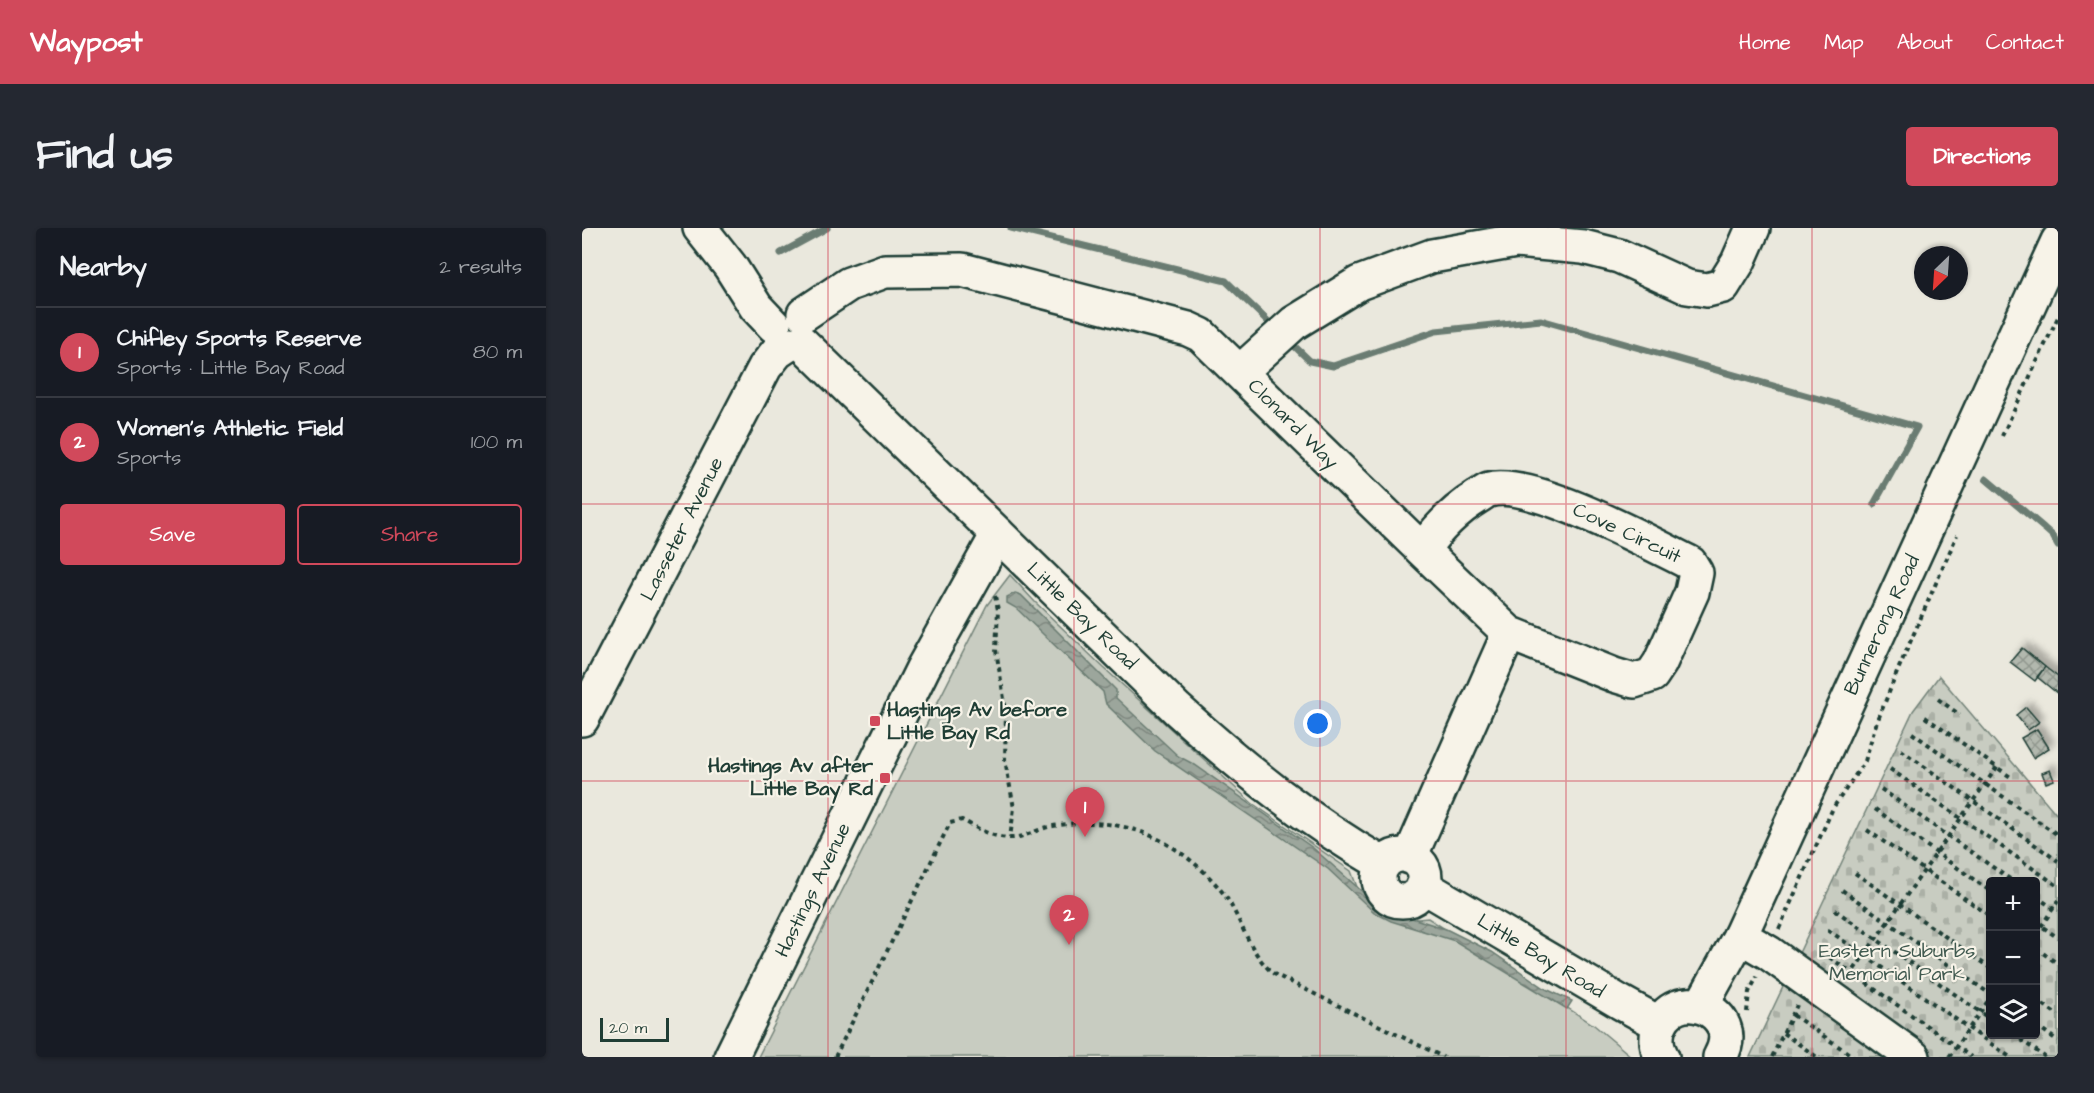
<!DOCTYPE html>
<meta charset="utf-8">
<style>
body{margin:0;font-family:"Architects Daughter",sans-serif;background:#242831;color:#f1f3f6}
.controls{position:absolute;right:18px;bottom:18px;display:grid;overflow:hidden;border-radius:6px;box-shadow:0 2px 4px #0004}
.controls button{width:54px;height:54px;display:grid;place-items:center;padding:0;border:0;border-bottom:2px solid #363941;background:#171b24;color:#f1f3f6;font:30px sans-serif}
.compass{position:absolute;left:1332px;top:18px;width:54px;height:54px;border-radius:50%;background:#171b24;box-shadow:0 2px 4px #0004;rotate:205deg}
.scale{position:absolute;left:18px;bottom:15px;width:69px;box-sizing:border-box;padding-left:6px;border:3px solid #1f3d34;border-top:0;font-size:16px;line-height:21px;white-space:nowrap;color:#1f3d34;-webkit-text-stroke:4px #f7f3e8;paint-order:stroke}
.you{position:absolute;left:736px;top:496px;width:21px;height:21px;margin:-15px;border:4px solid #fff;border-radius:50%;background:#1a73e8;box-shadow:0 0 0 9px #1a73e833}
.badge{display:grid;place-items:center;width:39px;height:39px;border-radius:50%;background:#d1495b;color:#fff;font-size:20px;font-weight:700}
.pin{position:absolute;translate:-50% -50px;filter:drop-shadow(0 2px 3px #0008)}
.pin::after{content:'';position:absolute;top:32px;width:21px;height:18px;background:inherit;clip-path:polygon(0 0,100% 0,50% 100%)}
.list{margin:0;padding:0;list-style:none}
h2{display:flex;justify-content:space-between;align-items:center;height:78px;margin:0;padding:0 24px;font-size:26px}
h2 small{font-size:20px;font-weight:400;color:#9ea1a6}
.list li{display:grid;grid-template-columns:39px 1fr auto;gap:18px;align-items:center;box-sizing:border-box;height:90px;padding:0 24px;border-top:2px solid #363941}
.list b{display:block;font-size:22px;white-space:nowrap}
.list p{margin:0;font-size:20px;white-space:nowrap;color:#9ea1a6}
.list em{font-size:20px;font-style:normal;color:#9ea1a6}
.actions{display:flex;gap:12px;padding:18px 24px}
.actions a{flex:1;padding:14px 0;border:2px solid #d1495b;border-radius:6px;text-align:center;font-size:21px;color:#d1495b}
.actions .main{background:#d1495b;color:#fff}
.icon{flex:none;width:33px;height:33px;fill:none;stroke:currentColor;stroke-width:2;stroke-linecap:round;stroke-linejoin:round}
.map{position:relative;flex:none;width:1476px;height:829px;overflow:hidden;border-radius:6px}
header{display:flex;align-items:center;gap:36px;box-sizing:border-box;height:84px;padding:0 30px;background:#d1495b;color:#fff}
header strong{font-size:28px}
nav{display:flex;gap:33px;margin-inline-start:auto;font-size:21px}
.intro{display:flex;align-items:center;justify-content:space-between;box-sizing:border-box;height:144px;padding:0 36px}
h1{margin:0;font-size:42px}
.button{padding:15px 27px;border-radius:6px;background:#d1495b;color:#fff;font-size:21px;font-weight:700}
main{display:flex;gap:36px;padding:0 36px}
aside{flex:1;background:#171b24;border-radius:6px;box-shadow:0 2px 4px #0004}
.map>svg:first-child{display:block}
.green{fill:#c8ccc1;stroke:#74847a;stroke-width:1.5}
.cemetery{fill:url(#cemetery-stones);stroke:#74847a;stroke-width:1.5;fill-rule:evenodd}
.water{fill:url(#water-waves);stroke:#6a7c72;stroke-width:1.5}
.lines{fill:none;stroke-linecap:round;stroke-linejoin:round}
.stream{stroke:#6a7c72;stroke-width:7}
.building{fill:url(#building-cross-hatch);stroke:#1f3d34;stroke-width:1.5;filter:url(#shadow)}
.minor-casing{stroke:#1f3d34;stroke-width:38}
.major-casing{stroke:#1f3d34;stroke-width:38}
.path{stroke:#1f3d34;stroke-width:4;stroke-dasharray:4.5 4.5;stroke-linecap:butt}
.minor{stroke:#f7f3e8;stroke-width:33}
.major{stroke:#f7f3e8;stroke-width:33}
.grid{fill:none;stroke:#d1495b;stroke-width:1.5;stroke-opacity:0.55}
.poi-dot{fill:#d1495b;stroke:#f7f3e8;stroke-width:2}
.labels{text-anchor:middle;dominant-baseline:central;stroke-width:4.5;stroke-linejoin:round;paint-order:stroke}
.street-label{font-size:20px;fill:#1f3d34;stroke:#f7f3e8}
.poi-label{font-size:20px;font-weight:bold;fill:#1f3d34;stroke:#f7f3e8;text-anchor:start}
.park-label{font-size:20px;fill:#415a50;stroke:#f7f3e8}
</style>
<header>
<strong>Waypost</strong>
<nav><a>Home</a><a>Map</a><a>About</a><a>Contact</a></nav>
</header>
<div class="intro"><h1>Find us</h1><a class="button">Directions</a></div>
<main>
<aside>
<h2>Nearby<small>2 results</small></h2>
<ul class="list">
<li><span class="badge">1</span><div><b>Chifley Sports Reserve</b><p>Sports · Little Bay Road</p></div><em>80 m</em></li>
<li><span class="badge">2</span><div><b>Women's Athletic Field</b><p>Sports</p></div><em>100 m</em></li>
</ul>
<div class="actions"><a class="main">Save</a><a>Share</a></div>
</aside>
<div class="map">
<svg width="1476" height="829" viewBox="0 0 1476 829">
<defs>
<pattern id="cemetery-stones" width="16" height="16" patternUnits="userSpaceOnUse" patternTransform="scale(1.5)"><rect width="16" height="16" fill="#c8ccc1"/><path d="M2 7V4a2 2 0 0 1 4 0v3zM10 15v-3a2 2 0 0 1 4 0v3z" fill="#abb0a6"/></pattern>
<pattern id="water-waves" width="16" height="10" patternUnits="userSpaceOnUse" patternTransform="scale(1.5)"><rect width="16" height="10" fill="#9ca69c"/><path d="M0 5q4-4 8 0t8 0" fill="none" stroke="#7f8880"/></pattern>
<pattern id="building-cross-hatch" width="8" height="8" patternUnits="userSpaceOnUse" patternTransform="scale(1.5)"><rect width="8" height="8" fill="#b2b8ae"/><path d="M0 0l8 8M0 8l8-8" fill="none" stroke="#90978e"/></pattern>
<filter id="shadow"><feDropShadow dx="5.5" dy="-5.5" stdDeviation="3" flood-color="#0004"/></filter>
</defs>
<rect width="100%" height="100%" fill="#eae8dd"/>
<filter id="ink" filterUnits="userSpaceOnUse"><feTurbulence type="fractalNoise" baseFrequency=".0167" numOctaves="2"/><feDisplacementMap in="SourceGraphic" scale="12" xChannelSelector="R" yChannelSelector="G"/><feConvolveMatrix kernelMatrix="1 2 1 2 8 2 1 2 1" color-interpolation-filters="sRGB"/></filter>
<g filter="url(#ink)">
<path class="green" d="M428,347L453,374L522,440L670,575L769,643L778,667L815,693L846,690L1012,797L1050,829H176L405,377Z"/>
<path class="cemetery" d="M1357,448L1476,588V829H1168L1331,483ZM1408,654H1454V806H1408Z"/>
<path class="water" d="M433,365L439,367L534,462V470L596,528L613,537L731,620L799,680L864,701L910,724L964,761L990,773L985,781L873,713L809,693L793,685L746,641L573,523L524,476L521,464L434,380L425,375V369Z"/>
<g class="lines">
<path class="stream" d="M429,0L644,53L694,101
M199,25L245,0
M707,113L728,133L751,138L854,103L959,92L1335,199L1292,276
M1404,251L1462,300L1471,308L1476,317"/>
</g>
<path class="building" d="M1440,420L1463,439L1453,453L1428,434Z
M1463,439L1476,449V466L1455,449Z
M1444,479L1457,494L1446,502L1434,487Z
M1455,501L1467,520L1451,530L1439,510Z
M1468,542L1472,552L1464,555L1460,545Z"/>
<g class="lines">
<g class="minor-casing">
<path id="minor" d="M118,0L148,38L174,79L192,98
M222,86L267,56L303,43L380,42L606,101L619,107L840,322L927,405L1032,447L1052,453L1070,447L1078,435L1110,364L1114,345L1108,335C1068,315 948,250 907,262C903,263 899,267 895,269C872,283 856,300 840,322
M219,114L595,481C660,540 726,593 801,636
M658,144L712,95L777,55L850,28L934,13L1001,19L1037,28L1105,59L1125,62L1141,58L1156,34L1171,0
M0,491L183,139L195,124L207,116
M797 650a23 23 0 1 1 46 0a23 23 0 1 1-46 0Z
M828,629L927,405
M841,658L1038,774L1078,796
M1158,708L1187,725L1331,829
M149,829L341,440L416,306"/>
</g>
<g class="major-casing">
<path id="major" d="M1119,778L1158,708L1476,13
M1080,829C1075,821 1074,811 1076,802C1090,753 1165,783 1138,829"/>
</g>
<path class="path" d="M1420,208L1476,89
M413,368L416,382L414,422L424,483L423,532L432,580L428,610
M1356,471L1378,487
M1343,489L1430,550
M1330,505L1476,607
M1319,522L1476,633
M1308,541L1476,658
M1299,561L1432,654
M1293,581L1408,663
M1285,602L1408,688
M1273,645L1408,740
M786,660C797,675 810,680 828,683
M1260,662L1408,766
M1454,668L1476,684
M1253,682L1408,791
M1454,694L1476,710
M1197,701L1251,580L1283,533L1293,499L1316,442L1375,307
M1246,702L1428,829
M1454,706L1476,673
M1454,720L1476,736
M1240,724L1389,829
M1267,749L1415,539
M1454,771L1476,787
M1165,784L1167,764L1175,749
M1211,787L1272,829
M1454,797L1476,813
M1201,805L1235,829
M1431,806L1463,829
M253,829L368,595L380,592C395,600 409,609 427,610C439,611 454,602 466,599C506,591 545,594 582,614C606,628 631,649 646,672C661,697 669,727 692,746L861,829
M1190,829L1215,777
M1367,829L1408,770"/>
<use href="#minor" class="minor"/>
<use href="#major" class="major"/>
</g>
</g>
<path class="grid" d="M246,0V829M492,0V829M738,0V829M984,0V829M1230,0V829M0,276H1476M0,553H1476"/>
<g class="poi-dot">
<rect x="287" y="487" width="12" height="12" rx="3"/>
<rect x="297" y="544" width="12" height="12" rx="3"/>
</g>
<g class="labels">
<g class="street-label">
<text transform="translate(711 196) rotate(45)">Clonard Way</text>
<text transform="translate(100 301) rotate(-63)">Lasseter Avenue</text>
<text transform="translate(1045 305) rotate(25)">Cove Circuit</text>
<text transform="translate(500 388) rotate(44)">Little Bay Road</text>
<text transform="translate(1300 397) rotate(-65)">Bunnerong Road</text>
<text transform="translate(231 662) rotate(-64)">Hastings Avenue</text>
<text transform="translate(959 728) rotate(31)">Little Bay Road</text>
</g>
<g class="poi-label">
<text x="305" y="482">Hastings Av before<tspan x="305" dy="23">Little Bay Rd</tspan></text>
<text x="291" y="538" text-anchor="end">Hastings Av after<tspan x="291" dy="23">Little Bay Rd</tspan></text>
</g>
<g class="park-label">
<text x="1315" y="723">Eastern Suburbs<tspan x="1315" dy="23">Memorial Park</tspan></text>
</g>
</g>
</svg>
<div class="controls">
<button>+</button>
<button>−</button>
<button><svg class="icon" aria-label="layers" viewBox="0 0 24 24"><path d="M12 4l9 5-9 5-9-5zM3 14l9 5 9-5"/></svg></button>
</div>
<svg class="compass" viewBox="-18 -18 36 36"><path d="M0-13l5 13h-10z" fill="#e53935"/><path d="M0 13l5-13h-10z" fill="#9ea1a6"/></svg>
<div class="scale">20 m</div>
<div class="you"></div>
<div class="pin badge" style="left:503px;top:609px">1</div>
<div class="pin badge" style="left:487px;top:717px">2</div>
</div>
</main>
